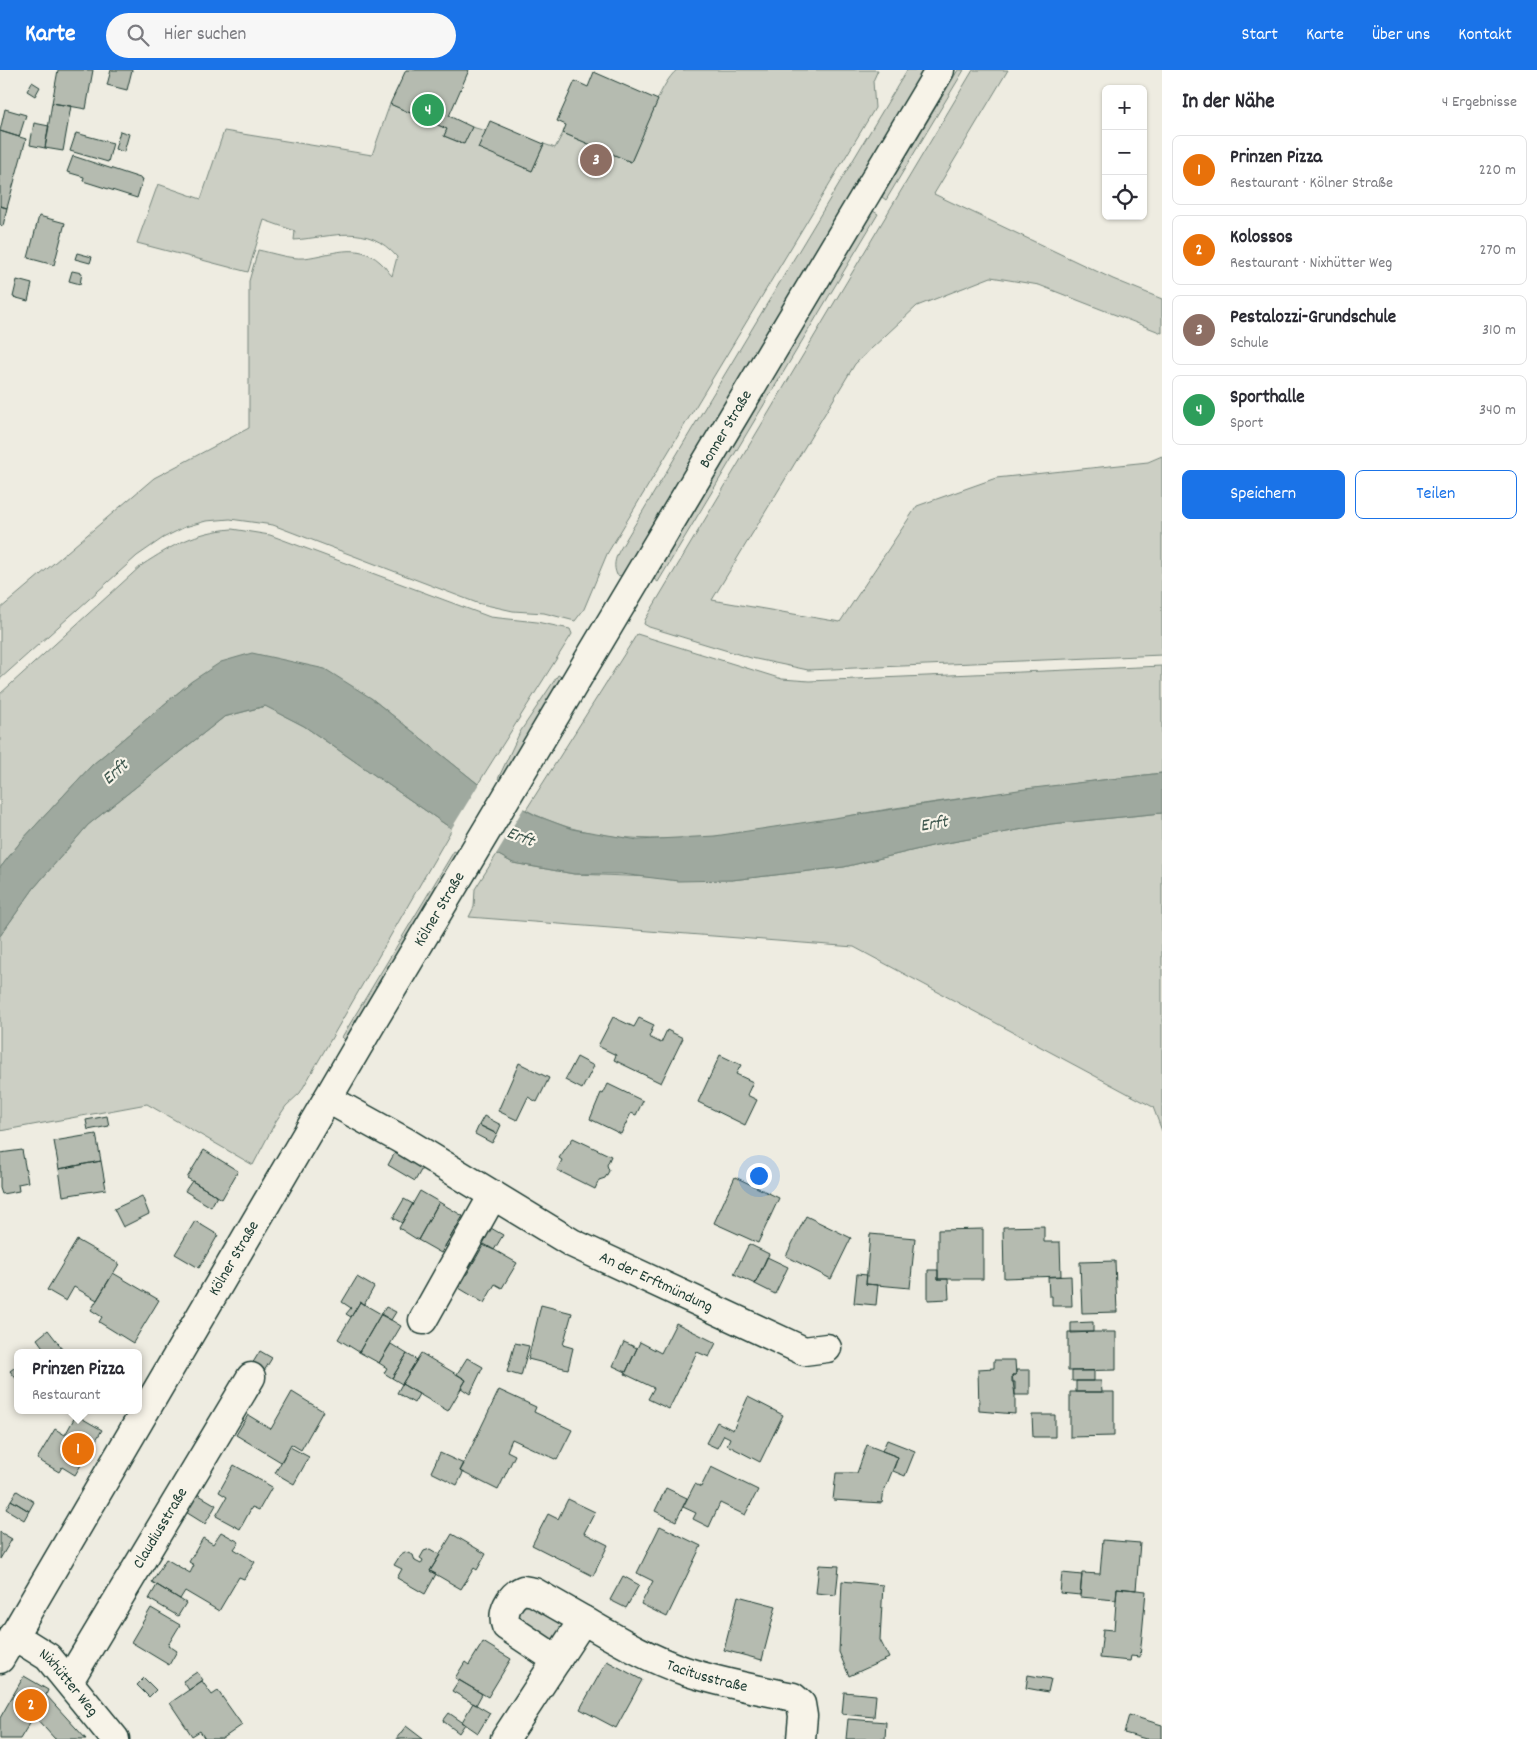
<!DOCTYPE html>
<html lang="de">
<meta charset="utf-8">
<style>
body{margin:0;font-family:Dekko,sans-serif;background:#f7f7f7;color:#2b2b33}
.controls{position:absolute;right:15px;top:15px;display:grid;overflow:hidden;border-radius:8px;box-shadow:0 1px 4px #0004}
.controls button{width:45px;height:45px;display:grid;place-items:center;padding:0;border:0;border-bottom:1px solid #e1e1e2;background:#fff;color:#2b2b33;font:25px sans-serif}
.you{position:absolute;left:758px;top:1105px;width:18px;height:18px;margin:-12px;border:4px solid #fff;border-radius:50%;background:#1a73e8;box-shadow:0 0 0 8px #1a73e833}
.badge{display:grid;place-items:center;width:32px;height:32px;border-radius:50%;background:#1a73e8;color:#fff;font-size:16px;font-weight:700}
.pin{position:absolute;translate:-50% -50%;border:2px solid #fff;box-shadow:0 1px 5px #0006}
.popup{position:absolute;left:14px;top:1279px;width:128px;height:65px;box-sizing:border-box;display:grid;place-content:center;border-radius:8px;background:#fff;filter:drop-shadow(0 1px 4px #0005);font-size:16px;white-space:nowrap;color:#7c7c81}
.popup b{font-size:19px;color:#2b2b33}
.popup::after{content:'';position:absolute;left:50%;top:100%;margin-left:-10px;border:10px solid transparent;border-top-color:#fff}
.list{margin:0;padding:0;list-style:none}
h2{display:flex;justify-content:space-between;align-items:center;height:65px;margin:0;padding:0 20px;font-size:21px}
h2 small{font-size:16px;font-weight:400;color:#7c7c81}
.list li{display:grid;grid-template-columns:32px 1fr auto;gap:15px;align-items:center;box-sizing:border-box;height:70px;margin:0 10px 10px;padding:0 10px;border:1px solid #e1e1e2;border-radius:8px}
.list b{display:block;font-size:19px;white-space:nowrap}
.list p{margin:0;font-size:16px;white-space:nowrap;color:#7c7c81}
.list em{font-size:16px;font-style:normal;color:#7c7c81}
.actions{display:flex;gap:10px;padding:15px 20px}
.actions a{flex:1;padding:11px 0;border:1px solid #1a73e8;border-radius:8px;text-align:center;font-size:18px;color:#1a73e8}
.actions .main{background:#1a73e8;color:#fff}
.icon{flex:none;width:28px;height:28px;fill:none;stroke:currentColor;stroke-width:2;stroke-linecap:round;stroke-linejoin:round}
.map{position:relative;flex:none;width:1162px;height:1669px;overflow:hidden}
header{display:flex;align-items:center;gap:30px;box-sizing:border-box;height:70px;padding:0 25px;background:#1a73e8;color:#fff}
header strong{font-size:24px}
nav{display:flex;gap:28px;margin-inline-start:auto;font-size:18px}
.search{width:350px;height:45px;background:#f7f7f7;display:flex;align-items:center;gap:12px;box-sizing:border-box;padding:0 18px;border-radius:28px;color:#7c7c81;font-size:19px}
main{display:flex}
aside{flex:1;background:#fff}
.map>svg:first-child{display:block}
.green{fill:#cccfc4;stroke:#76867c}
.water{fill:#9fa99f;stroke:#6c7e74}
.pier{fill:#eeece1}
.building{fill:#b5bbb0;stroke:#1f3d34}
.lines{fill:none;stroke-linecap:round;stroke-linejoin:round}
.minor-casing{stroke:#1f3d34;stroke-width:31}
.major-casing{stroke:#1f3d34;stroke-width:31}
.minor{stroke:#f7f3e8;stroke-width:28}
.major{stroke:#f7f3e8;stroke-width:28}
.labels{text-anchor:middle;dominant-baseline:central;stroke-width:4.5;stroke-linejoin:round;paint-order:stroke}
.street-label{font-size:16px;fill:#1f3d34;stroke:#f7f3e8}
.water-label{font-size:18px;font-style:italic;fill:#3f584f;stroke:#f7f3e8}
</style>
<header>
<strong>Karte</strong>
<div class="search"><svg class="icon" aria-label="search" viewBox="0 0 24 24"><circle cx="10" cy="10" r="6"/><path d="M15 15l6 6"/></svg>Hier suchen</div>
<nav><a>Start</a><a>Karte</a><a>Über uns</a><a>Kontakt</a></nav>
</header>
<main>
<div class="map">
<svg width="1162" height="1669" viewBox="0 0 1162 1669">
<rect width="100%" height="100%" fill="#eeece1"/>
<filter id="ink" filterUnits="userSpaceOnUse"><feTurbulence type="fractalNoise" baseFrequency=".02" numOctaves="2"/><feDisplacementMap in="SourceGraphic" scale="10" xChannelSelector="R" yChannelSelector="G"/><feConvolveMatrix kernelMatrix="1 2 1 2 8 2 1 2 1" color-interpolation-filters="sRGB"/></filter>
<g filter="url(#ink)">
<path class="green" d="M677,0H878L873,11L875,38L607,484L584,539L575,551L544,543L513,541L477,533L273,455L230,449L206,451L185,457L163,468L137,486L0,609V539L154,408L249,358V211L258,180C273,183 289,189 304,188C331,185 357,171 380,192C385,196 388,202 392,206L397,187C367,152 334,167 294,170L295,161L264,150L248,202L137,173L158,114L201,129L224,61L372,85L390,34L447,59L444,66L463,74L472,57L486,61L479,77L532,101L544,74L555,78L563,63L631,92C640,72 660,12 677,0Z
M907,0H926L657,452L621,506L617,505C613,496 615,489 619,481Z
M958,0H964L886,130L882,127Z
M973,0H1008L934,124L1113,209L1162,229V263L1039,215L991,207L917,236L855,294L712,530L840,552L917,436L996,408L1148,392L1162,386V585L808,600L751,588L649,557L644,554L645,550Z
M873,141L878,144L658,512L654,509Z
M232,459L270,465L490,547L537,552L570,559L572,564L478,714L371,628L192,611L92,695L22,770L0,798V624L142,495C173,475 195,462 232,459Z
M637,564L782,609L809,611L1162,596V703C1075,713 989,724 902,737C788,754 634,798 526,740Z
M558,605L564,608L503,712L498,709L520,662Z
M266,636L304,656L452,759L300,1023L286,1036L276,1051L253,1095L147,1034L0,1061V866L34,818L88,755L224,647Z
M1162,743V1061L1153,1037L854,877L469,847L474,837L475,819L497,784L513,793L574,804L732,810L844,797L936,775L1051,754Z
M454,781L460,784L345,970L342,967Z
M520,1531L563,1545L567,1559L553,1572L518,1552L515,1540Z"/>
<path class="water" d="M252,583L325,599L371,628L478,714L535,745L572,759L638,770L715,766L1025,719L1162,703V743L1051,754L936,775L844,797L732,810L678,811L621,804H574L513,793L452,759L304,656L265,636L224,647L88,755L34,818L0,866V798L22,770L92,695L192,611L221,592Z"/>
<path class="pier" d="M480,712L525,736L495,786L450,761Z"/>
<path class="building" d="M58,0H93L86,39L52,33Z
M111,0H132L127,20L107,15Z
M406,0H469L449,46L472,57L464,74L444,66L447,59L390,34Z
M594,2L658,30L631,92L563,63L566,55L557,51L575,11L588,17Z
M32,12L40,17L35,26L27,21Z
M52,33L71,36L63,81L45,78Z
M5,39L26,45L19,67L0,61Z
M490,51L544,74L532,101L478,78Z
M34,53L49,56L45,78L30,75Z
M0,61L26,69L7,138L0,136Z
M120,61L129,64L124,82L115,79Z
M76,63L113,73L108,92L70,81Z
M73,86L143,109L137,128L83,111L84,107L67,102Z
M0,136L7,138L3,156L0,155Z
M39,146L65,153L54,195L28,188Z
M77,183L92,187L90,193L75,189Z
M72,201L82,203L80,214L69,211Z
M17,210L32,214L28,231L13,227Z
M613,947L634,957L639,948L654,955L649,967L661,973L667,960L683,968L661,1013L614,990L616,985L598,976Z
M720,985L741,995L736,1004L753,1012L747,1025L757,1030L745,1055L698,1032Z
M577,987L594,996L582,1019L565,1010Z
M519,993L549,1008L537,1032L528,1027L517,1050L498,1041Z
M608,1014L643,1031L636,1045L631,1043L621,1064L590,1049L601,1023L603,1024Z
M107,1046L109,1056L88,1060L86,1050Z
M484,1046L501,1055L497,1064L479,1055Z
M479,1055L497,1064L492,1073L475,1064Z
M96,1064L101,1091L59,1099L54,1071Z
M573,1068L611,1086L607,1095L609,1101L605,1108L599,1110L595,1119L557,1100L562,1090L559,1088Z
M398,1077L425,1093L415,1111L388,1095Z
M22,1080L28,1112L18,1114L19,1121L2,1124L0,1118V1083Z
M204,1080L238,1101L222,1129L187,1108Z
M101,1091L106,1119L63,1126L59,1099Z
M735,1107L779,1128L758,1173L714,1153Z
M192,1111L217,1126L211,1137L185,1121Z
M420,1121L439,1132L418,1170L399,1158Z
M142,1126L149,1144L123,1157L114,1139Z
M404,1129L413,1134L402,1153L393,1148Z
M439,1132L463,1146L441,1183L418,1170Z
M806,1146L851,1168L831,1209L786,1186Z
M195,1151L218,1165L199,1198L175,1184Z
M484,1154L503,1165L494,1180L474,1171Z
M457,1156L465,1161L453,1181L445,1176Z
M1044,1156V1172H1060L1061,1206L1004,1208L1003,1157Z
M983,1159V1209H938V1160Z
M870,1164L915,1168L910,1218L866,1214Z
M77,1170L119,1194L97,1230L74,1217L66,1231L47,1220Z
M484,1174L517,1193L502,1218L495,1214L484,1233L459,1218Z
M749,1174L769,1184L755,1214L734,1204Z
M767,1187L788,1197L775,1224L755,1214Z
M1115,1191L1117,1242L1082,1243L1080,1192Z
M928,1200H938V1209H948L949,1229L928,1230Z
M113,1203L159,1230L133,1273L99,1252L102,1247L91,1240Z
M857,1204L867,1205L866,1214L878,1215L876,1235L854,1233Z
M1071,1206L1072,1236H1052V1226H1049L1048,1207Z
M357,1207L374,1217L364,1235L360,1232L351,1247L346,1244L351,1238L342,1232Z
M360,1232L381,1244L359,1282L338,1269Z
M541,1235L572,1243L563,1275L573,1278L568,1299L528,1289Z
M386,1237L396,1242L391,1250L381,1245Z
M381,1244L401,1256L379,1293L359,1282Z
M1093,1252V1262L1071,1263V1253Z
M676,1253L716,1273L709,1287L697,1282L669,1339L648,1329L654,1318L625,1304L640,1272L661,1283Z
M48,1260L62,1278L56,1283H47L37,1269Z
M1068,1262H1116V1300L1068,1301Z
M624,1272L637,1278L626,1302L613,1296Z
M515,1273L529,1276L521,1306L507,1302Z
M391,1274L407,1284L392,1308L384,1303L387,1298L379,1293Z
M260,1281L272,1288L261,1306L249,1299Z
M421,1283L466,1310L448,1341L402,1314Z
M407,1284L417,1290L402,1314L392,1308Z
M467,1288L483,1297L470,1324L461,1318L466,1310L457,1304Z
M994,1290H1015L1016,1305H1012V1312H1015V1344L979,1341L978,1299L994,1298Z
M18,1295V1311L10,1301Z
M1016,1300H1030V1325H1015L1012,1305H1016Z
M1072,1301H1094V1311H1072Z
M1076,1311H1101L1102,1322H1076Z
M402,1314L419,1324L414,1333L397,1323Z
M499,1320L536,1337L534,1342L572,1360L557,1390L512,1369L507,1381L515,1385L498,1420L460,1401Z
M292,1322L323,1341L301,1380L291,1374L281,1392L236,1365L248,1345L271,1359Z
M1070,1322H1114V1366L1070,1367Z
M748,1327L783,1345L760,1392L727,1375L730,1368L724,1365L717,1378L706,1373L717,1352L733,1360Z
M76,1345L102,1360L75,1405L62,1397L59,1402L37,1389L55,1359L65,1365Z
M1032,1345H1055V1367H1033Z
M887,1370L915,1381L905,1406L893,1401L898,1387L882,1381Z
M867,1375L898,1387L884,1421L882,1433L833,1430L836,1403H857Z
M290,1377L309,1387L294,1414L275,1403Z
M440,1383L464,1394L460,1401L463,1403L457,1415L431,1402Z
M234,1395L272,1417L259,1440L252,1437L240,1459L216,1446L227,1427L219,1422Z
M711,1397L758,1420L745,1445L720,1433L709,1457L693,1449L696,1443L683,1437L695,1414L701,1417Z
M666,1418L687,1428L676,1451L655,1441Z
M17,1421L34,1432L29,1441L11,1430Z
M192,1421L216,1435L205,1454L181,1439Z
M568,1429L595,1442L584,1463L608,1475L593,1506L532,1475L548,1444L558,1449Z
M11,1430L29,1441L24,1450L6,1439Z
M660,1456L701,1476L667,1547L641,1534L653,1511L637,1503Z
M0,1462L12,1469L0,1489Z
M221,1462L239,1472L234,1479L255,1492L244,1509L239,1507L219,1541L185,1521L180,1529L152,1512L166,1489L190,1503L194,1495L189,1492L203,1468L213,1474Z
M452,1464L486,1484L477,1500L474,1498L461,1519L430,1501Z
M1103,1470L1140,1473L1136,1520L1117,1518L1116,1530L1080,1527L1082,1503L1100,1504Z
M430,1479L440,1485L430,1501L436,1504L425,1524L397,1508L402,1499L394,1495L401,1484L405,1482L413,1485L415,1491L421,1494L423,1490L420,1488L424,1481Z
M819,1495L839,1496L836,1525L816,1523Z
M1062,1503L1082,1505L1080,1525L1060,1523Z
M623,1506L639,1515L626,1538L610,1530Z
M842,1511L883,1515L880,1570L889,1588L849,1606L839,1582Z
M157,1515L186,1533L178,1546L149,1529Z
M1117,1518L1146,1521L1140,1587L1131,1586L1130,1591L1100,1588L1103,1559L1114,1560Z
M738,1526L776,1536L762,1590L724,1580Z
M151,1538L180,1555L168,1575L177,1581L169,1595L131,1572Z
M483,1572L511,1589L488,1627L455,1608L465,1592L469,1595Z
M607,1591L642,1610L616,1658L580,1639Z
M197,1602L203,1610L189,1620L183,1611Z
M1028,1605L1051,1609L1048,1622L1026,1618Z
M24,1606L48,1620L46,1625L86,1669H55L34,1646L20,1669H0V1648Z
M144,1608L156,1620L149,1627L137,1615Z
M459,1610L482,1624L476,1635L452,1621Z
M202,1611L212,1625L218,1621L242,1655L222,1669H205L200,1661L192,1666L170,1633Z
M844,1622L876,1625L874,1647L842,1644Z
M473,1633L490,1643L478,1663L462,1652Z
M449,1643L465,1654L459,1663L443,1651Z
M1129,1645L1162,1655V1669H1146L1124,1663Z
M848,1649L886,1652L885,1669H846Z
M406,1656L423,1669H396Z"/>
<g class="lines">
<g class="minor-casing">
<g id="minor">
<path id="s1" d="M328,1029L404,1071L572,1173L804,1281L827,1278"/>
<path d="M423,1250L493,1125"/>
<path d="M557,1590L506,1556C501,1543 509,1526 523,1520L534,1522L583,1550"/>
<path id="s2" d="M69,1611L251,1307"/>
<path id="s3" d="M505,1669L583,1550C616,1569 649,1589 685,1601C720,1613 757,1619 793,1627L801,1634L803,1646L801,1669"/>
</g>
</g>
<g class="major-casing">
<g id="major">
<path id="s4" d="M13,1565L48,1587L115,1669"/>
<path id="s5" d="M0,1589L370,956L940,0"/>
</g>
</g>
<use href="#minor" class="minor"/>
<use href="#major" class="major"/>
</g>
</g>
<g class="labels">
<g class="street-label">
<text stroke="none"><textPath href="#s5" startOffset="1428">Bonner Straße</textPath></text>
<text stroke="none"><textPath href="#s5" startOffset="869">Kölner Straße</textPath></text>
<text stroke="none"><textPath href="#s5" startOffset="464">Kölner Straße</textPath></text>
<text stroke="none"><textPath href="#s1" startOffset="376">An der Erftmündung</textPath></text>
<text stroke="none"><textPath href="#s2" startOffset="178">Claudiusstraße</textPath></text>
<text stroke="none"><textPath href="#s3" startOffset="279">Tacitusstraße</textPath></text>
<text stroke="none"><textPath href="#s4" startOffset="74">Nixhütter Weg</textPath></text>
</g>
<g class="water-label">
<text transform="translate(116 703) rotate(-42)">Erft</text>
<text transform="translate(934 755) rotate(-10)">Erft</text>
<text transform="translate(520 768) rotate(21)">Erft</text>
</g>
</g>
</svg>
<div class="controls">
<button>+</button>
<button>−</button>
<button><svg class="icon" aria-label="locate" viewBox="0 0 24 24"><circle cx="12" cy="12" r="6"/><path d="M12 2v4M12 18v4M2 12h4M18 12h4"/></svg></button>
</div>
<div class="you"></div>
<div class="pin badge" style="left:78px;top:1379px;background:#e8710a">1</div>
<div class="popup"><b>Prinzen Pizza</b>Restaurant</div>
<div class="pin badge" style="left:31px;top:1635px;background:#e8710a">2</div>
<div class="pin badge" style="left:596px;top:90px;background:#8d6e63">3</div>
<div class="pin badge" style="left:428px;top:40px;background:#2e9e5b">4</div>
</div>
<aside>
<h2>In der Nähe<small>4 Ergebnisse</small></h2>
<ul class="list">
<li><span class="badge" style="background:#e8710a">1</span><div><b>Prinzen Pizza</b><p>Restaurant · Kölner Straße</p></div><em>220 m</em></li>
<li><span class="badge" style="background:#e8710a">2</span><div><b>Kolossos</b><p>Restaurant · Nixhütter Weg</p></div><em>270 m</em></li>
<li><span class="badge" style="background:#8d6e63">3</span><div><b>Pestalozzi-Grundschule</b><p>Schule</p></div><em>310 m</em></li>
<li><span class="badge" style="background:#2e9e5b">4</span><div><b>Sporthalle</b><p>Sport</p></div><em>340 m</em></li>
</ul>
<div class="actions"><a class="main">Speichern</a><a>Teilen</a></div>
</aside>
</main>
